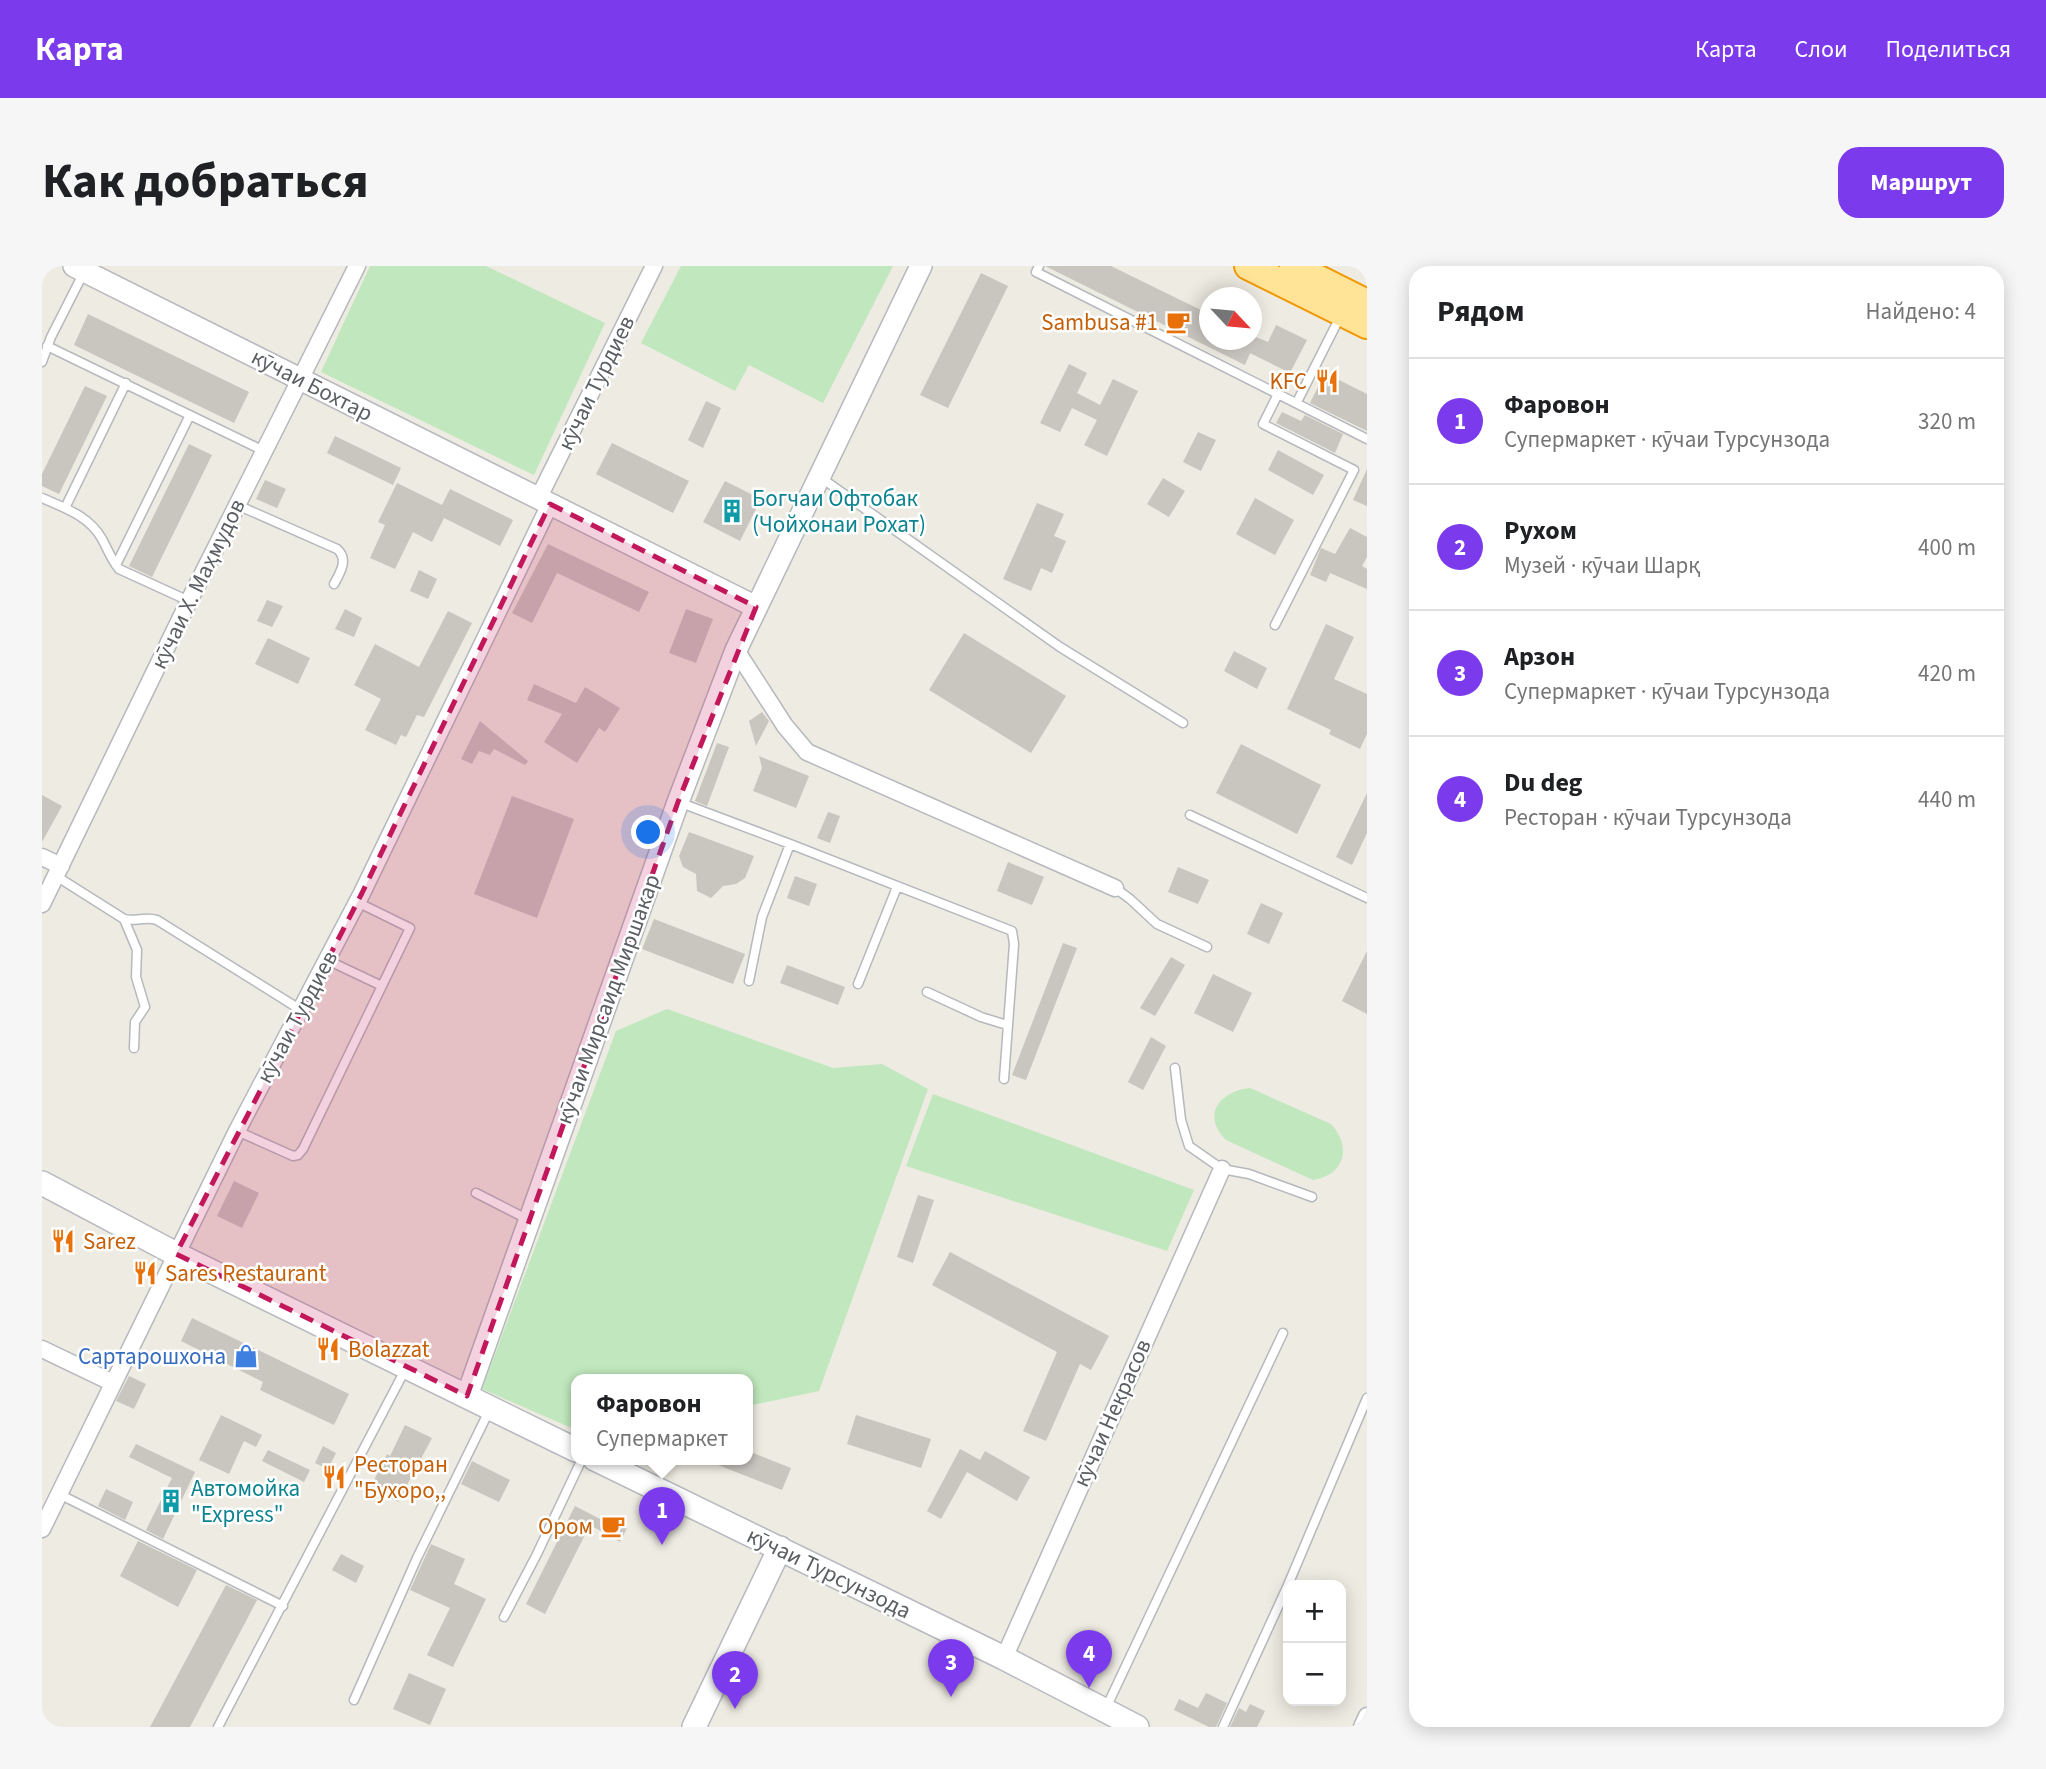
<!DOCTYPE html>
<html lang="ru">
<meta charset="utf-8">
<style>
body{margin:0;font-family:"Source Sans 3",sans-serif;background:#f6f6f6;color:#202124}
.controls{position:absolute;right:21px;bottom:21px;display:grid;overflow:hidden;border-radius:14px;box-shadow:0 4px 18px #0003}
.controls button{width:63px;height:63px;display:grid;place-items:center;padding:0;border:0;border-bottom:2px solid #e0e0e0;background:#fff;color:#202124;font:35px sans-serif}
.compass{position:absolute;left:1157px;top:21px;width:63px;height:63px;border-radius:50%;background:#fff;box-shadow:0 4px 18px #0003;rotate:116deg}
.you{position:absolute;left:607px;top:567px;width:24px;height:24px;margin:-18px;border:5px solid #fff;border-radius:50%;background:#1a73e8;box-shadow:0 0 0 10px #1a73e833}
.badge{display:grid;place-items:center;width:46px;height:46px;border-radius:50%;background:#7c3aed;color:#fff;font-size:23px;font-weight:700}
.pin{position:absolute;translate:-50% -58px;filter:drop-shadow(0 2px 4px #0008)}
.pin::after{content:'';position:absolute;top:37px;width:24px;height:21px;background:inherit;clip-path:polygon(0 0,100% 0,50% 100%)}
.popup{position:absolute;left:529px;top:1108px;width:182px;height:91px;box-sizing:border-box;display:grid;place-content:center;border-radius:14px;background:#fff;filter:drop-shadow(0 2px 5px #0005);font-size:23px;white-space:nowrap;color:#757577}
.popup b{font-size:26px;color:#202124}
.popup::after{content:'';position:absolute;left:50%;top:100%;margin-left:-14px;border:14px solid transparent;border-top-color:#fff}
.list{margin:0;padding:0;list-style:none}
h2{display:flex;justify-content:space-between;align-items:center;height:91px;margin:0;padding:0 28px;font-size:30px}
h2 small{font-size:23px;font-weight:400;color:#757577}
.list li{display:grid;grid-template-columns:46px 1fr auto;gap:21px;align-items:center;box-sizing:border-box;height:126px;padding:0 28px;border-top:2px solid #e0e0e0}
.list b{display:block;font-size:26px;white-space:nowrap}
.list p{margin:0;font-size:23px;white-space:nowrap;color:#757577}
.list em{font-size:23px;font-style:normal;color:#757577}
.map{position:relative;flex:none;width:1325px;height:1461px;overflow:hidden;border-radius:21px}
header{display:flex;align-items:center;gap:42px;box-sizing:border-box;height:98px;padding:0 35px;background:#7c3aed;color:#fff}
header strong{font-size:33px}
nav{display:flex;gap:38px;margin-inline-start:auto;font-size:24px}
.intro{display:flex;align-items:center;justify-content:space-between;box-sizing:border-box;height:168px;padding:0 42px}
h1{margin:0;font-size:49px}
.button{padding:18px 32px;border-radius:21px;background:#7c3aed;color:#fff;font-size:24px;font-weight:700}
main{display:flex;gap:42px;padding:0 42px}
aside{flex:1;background:#fff;border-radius:21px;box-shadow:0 4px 18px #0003}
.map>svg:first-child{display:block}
.green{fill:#c0e7bd}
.building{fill:#c9c5bf}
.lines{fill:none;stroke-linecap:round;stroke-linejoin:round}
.service-casing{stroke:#b5b9bd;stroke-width:11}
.minor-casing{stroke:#b5b9bd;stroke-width:19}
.tertiary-casing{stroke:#b5b9bd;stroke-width:24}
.secondary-casing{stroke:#b6bac0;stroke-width:26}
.trunk-casing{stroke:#f19800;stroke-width:30}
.service{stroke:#fff;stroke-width:8}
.minor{stroke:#fff;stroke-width:16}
.tertiary{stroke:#fff;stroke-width:21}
.secondary{stroke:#fff;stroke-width:23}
.trunk{stroke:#ffe498;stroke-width:26}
.marked{fill:#c2185b;fill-opacity:0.2;stroke:#c2185b;stroke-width:5;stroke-dasharray:14 9;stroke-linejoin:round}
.labels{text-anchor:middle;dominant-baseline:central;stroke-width:5;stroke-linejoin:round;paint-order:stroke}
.food-label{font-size:23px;fill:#c56008;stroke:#fff;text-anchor:start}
.street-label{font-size:23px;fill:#5b5f64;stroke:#fff}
.culture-label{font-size:23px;fill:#0d838f;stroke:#fff;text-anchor:start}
.shop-label{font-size:23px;fill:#366cbe;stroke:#fff;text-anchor:end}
</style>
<header>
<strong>Карта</strong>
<nav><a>Карта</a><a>Слои</a><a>Поделиться</a></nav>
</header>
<div class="intro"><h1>Как добраться</h1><a class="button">Маршрут</a></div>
<main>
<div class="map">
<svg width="1325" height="1461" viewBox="0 0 1325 1461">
<rect width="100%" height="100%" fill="#eeebe2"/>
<path class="green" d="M328,0H444L563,57L492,209L279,106Z
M639,0H851L781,137L707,99L693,125L599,77Z
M625,743L791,802L840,798L886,823L777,1125L706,1140V1113H534V1164L440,1123L574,765Z
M1208,822L1289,858C1310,881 1303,909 1271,914L1184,874C1159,849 1178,825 1208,822Z
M891,828L1152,924L1125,985L864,900Z"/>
<path class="building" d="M1003,0H1069L1167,48V74H1209V69L1226,76L1234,59L1265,74L1248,107L1208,87L1203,99Z
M939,7L966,20L906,142L878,129Z
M46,48L207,126L192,157L32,79Z
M1027,98L1045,107L1035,127L1058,139L1071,113L1096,125L1065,190L1042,179L1055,154L1030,142L1018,166L998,157Z
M1283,107L1325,128V165L1268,137Z
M43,120L65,130L17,228L0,220V208Z
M664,135L679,142L661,182L646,174Z
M1240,146L1259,155L1263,149L1301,168L1293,187L1234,157Z
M1156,166L1174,174L1159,205L1141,196Z
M293,170L359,202L351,219L285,187Z
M570,177L647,215L631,247L554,208Z
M147,178L170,189L110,311L87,300Z
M1236,184L1282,209L1271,229L1226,204Z
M1325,203V240L1311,234Z
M1121,212L1143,225L1127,251L1105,238Z
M223,214L244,223L235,242L214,233Z
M683,215L719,233L698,275L661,256Z
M355,217L400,239L408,223L471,254L458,280L402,252L390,276L371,266L353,303L328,292L343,259L336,256Z
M1213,232L1252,254L1233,289L1194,268Z
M995,237L1022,248L1012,270L1024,275L1010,307L999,302L989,325L961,313Z
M1308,262L1325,271V291L1320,300L1325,303V323L1288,307L1284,316L1268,309L1279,282L1293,288Z
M506,278L607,326L597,346L515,307L490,357L470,347Z
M377,304L395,313L386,333L368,325Z
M225,334L241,340L230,361L215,355Z
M303,343L320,352L312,371L293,363Z
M644,343L671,353L654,397L627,387Z
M406,345L430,357L382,451L375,449L364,471L359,469L354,479L323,464L339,433L312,419L333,378L377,401Z
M1284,358L1312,371L1292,413L1325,428V468L1318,483L1287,468L1289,464L1245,443Z
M922,367L1024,430L989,487L887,424Z
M226,372L268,392L256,418L213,398Z
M1192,385L1225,402L1215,423L1182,405Z
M492,418L534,437L543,421L578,442L563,466L557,462L535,497L502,476L520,448L485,434Z
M720,446L727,455L714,480L707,455Z
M438,455L486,495L483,499L452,483L448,489L437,485L430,498L419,493Z
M675,477L687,481L665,540L653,535Z
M1199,478L1279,519L1255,568L1174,527Z
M717,490L767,510L754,542L711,525L720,502Z
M1325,527V567L1310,599L1294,591Z
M0,529L20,540L0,576Z
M470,530L532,553L495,652L432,628Z
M786,546L798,550L788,577L775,572Z
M647,566L712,590L703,612L694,618L681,620L669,632L655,625L654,608L641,601L637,590Z
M966,596L1002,611L990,639L955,625Z
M1136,601L1167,614L1156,638L1126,626Z
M753,610L775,618L767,640L745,632Z
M1219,637L1241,647L1227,678L1205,668Z
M612,653L703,688L691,718L600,683Z
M1021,677L1035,682L984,814L970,809Z
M1325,685V748L1300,735Z
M1129,691L1143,699L1113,750L1098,742Z
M745,699L803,721L796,739L738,717Z
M1171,708L1210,727L1191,766L1152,747Z
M1109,771L1124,780L1101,824L1086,816Z
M192,915L217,927L200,962L175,950Z
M876,929L892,934L871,997L855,991Z
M908,986L1067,1070L1049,1104L1038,1098L1004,1175L981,1165L1015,1086L890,1019Z
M150,1052L307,1128L292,1159L218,1124L221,1116L139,1075Z
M87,1110L104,1118L92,1143L74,1135Z
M179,1149L220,1169L214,1181L202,1175L187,1208L157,1194Z
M814,1149L889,1173L879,1202L805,1178Z
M363,1159L390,1172L356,1236L328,1222L345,1188L348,1190Z
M94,1178L153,1206L121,1273L104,1264L130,1212L87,1191Z
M281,1180L294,1187L286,1203L273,1197Z
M918,1183L938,1194L943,1185L988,1211L975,1235L925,1206L899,1253L885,1245Z
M226,1184L268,1204L262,1216L220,1195Z
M706,1185L749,1202L740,1224L663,1194L706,1193Z
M430,1195L468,1214L457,1236L419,1218Z
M64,1223L91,1236L83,1254L56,1240Z
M533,1240L562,1255L565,1250L585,1262L578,1276L548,1259L503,1348L484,1338Z
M96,1275L155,1304L136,1341L78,1310Z
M389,1278L423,1293L412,1318L444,1333L411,1401L385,1389L408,1342L368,1324Z
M299,1288L322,1300L314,1317L290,1304Z
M184,1319L215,1334L148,1461H108Z
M367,1407L404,1423L388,1459L351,1443Z
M1164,1427L1185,1437L1174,1461H1167L1132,1444L1137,1433L1156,1442Z
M1208,1438L1223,1445L1215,1461H1188L1197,1442L1204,1446Z"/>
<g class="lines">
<g class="service-casing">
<path id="service" d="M997,0L994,6L1325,173
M5,80L222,185
M0,96L9,71L41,8
M1255,136L1298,51
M778,211L1018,381L1141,457
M0,232C23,242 47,250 60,273C66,284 69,293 77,303L147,335
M195,239L295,283C307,293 298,307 292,318
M23,242L84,117
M74,299L148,149
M1233,359L1312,204L1221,158L1236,128
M639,537L748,578L970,665L972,678L962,813
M1148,549L1325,632
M14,610L82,653C94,656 103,650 115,654L259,744
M1073,622L1088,633L1115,658L1165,681
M82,653L95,684L94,711L103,741L93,756L92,782
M285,694L340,720
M707,715L720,651L748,578
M816,718L855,621
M885,726L939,751L965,759
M1133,802L1139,854L1147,880L1180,903L1207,908L1270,931
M195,865L251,890L256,889L261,883L368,662L315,636
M434,927L485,953
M17,1228L241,1340
M462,1351L495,1288L540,1193
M312,1434L375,1292L447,1145
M1064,1442L1241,1067
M176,1461L363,1104
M1181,1461L1246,1319L1325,1132"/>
</g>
<g class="minor-casing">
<path id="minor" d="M496,233L612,0
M694,384L743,460L765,486L1073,622
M0,591L19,600
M0,638L147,335L315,0
M0,1083L71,1117
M0,1263L195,865L320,627L508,238
M962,1392L1180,903
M1320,1461L1325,1450"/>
</g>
<g class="tertiary-casing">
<path id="tertiary" d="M32,0L714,341
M425,1130L636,536L694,384L879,0"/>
</g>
<g class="secondary-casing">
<path id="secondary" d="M0,917L134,988L534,1184
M553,1193L962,1392L1095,1461
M652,1461L738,1282"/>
</g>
<g class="trunk-casing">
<path id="trunk" d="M1206,0L1325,59
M1251,0L1325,37"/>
</g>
<use href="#service" class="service"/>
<use href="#minor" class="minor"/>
<use href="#tertiary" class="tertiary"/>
<use href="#secondary" class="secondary"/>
<use href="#trunk" class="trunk"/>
</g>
<path class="marked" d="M508,238L714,341L636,536L425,1130L134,988L320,627Z"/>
<defs>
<g id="cafe-bare" transform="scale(1.89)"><path d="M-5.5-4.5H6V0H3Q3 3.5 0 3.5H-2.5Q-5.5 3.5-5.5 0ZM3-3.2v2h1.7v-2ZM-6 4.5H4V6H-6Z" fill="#e8710a" stroke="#fff" stroke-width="2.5" paint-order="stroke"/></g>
<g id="restaurant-bare" transform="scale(1.89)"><path d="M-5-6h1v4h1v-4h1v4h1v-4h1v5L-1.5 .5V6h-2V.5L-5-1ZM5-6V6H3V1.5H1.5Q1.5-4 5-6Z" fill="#e8710a" stroke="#fff" stroke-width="2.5" paint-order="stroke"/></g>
<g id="building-bare" transform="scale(1.89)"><path d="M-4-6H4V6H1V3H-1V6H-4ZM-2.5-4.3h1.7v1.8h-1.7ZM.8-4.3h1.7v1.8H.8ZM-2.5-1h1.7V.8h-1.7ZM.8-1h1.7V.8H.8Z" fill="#0f9aa8" stroke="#fff" stroke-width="2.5" paint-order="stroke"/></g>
<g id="shop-bare" transform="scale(1.89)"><path d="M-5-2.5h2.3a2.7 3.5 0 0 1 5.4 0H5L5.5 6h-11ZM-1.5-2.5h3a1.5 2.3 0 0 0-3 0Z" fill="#3f7fe0" stroke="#fff" stroke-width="2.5" paint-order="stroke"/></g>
</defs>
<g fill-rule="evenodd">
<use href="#cafe-bare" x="1136" y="56"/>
<use href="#restaurant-bare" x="1285" y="115"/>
<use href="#building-bare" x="690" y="245"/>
<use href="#restaurant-bare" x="21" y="975"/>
<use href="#restaurant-bare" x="103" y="1007"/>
<use href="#restaurant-bare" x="286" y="1083"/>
<use href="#shop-bare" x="204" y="1090"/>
<use href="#restaurant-bare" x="292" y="1211"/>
<use href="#building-bare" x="129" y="1235"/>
<use href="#cafe-bare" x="571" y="1260"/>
</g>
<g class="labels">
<g class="food-label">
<text x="1116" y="56" text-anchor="end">Sambusa #1</text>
<text x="1265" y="115" text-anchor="end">KFC</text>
<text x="41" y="975">Sarez</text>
<text x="123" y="1007">Sares Restaurant</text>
<text x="306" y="1083">Bolazzat</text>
<text x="312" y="1198">Ресторан<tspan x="312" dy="26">"Бухоро,,</tspan></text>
<text x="551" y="1260" text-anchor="end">Ором</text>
</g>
<g class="street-label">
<text transform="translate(554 117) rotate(-64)">кӯчаи Турдиев</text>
<text transform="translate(270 119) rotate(27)">кӯчаи Бохтар</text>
<text transform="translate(156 318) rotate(-64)">кӯчаи Х. Маҳмудов</text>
<text transform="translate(566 733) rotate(-70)">кӯчаи Мирсаид Миршакар</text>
<text transform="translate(255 751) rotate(-62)">кӯчаи Турдиев</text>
<text transform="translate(1070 1147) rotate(-66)">кӯчаи Некрасов</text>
<text transform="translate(787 1307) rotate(26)">кӯчаи Турсунзода</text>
</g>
<g class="culture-label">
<text x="710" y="232">Богчаи Офтобак<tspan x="710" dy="26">(Чойхонаи Рохат)</tspan></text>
<text x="149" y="1222">Автомойка<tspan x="149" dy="26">"Express"</tspan></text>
</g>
<g class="shop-label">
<text x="184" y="1090">Сартарошхона</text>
</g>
</g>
</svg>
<div class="controls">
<button>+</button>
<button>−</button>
</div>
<svg class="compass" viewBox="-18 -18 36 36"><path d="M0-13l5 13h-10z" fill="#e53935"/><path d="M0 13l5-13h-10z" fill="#757577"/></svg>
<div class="you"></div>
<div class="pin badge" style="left:620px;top:1279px">1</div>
<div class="popup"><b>Фаровон</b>Супермаркет</div>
<div class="pin badge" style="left:693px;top:1443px">2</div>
<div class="pin badge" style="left:909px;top:1431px">3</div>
<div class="pin badge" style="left:1047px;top:1422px">4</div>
</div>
<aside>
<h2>Рядом<small>Найдено: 4</small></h2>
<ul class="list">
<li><span class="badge">1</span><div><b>Фаровон</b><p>Супермаркет · кӯчаи Турсунзода</p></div><em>320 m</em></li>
<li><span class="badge">2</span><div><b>Рухом</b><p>Музей · кӯчаи Шарқ</p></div><em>400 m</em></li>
<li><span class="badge">3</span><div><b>Арзон</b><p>Супермаркет · кӯчаи Турсунзода</p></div><em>420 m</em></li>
<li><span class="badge">4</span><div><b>Du deg</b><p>Ресторан · кӯчаи Турсунзода</p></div><em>440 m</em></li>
</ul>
</aside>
</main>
